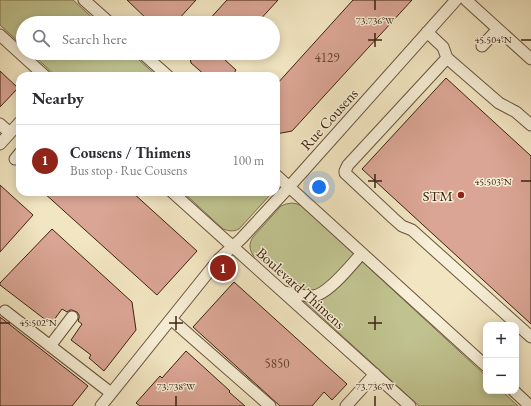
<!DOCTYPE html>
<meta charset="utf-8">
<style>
body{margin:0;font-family:"EB Garamond",serif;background:#f2f2f3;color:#2b2b33}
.controls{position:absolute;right:12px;bottom:12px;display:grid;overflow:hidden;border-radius:8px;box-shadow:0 2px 10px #0003}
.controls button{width:36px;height:36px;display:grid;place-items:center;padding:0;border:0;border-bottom:1px solid #e1e1e2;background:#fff;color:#2b2b33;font:20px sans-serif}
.you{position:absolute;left:319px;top:187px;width:14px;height:14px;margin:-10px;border:3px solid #fff;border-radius:50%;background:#1a73e8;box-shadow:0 0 0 6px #1a73e833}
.badge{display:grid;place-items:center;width:26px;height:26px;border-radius:50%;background:#8f2418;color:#fff;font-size:13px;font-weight:700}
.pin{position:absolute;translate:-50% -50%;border:2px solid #fff;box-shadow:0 1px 4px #0006}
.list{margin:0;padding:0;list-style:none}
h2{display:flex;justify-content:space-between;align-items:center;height:52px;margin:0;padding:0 16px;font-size:17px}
h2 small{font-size:13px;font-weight:400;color:#7c7c81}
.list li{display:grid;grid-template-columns:26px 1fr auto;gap:12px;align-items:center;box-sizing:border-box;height:72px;padding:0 16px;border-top:1px solid #e1e1e2}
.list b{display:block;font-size:15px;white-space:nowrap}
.list p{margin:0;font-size:13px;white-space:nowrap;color:#7c7c81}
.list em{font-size:13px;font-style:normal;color:#7c7c81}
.icon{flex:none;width:22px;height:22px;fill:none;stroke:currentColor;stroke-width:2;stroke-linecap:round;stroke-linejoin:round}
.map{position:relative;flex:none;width:531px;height:406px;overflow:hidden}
.search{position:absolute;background:#fff;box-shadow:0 2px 10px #0003;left:16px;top:16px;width:264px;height:44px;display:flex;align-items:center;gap:10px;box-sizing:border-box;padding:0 14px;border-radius:22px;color:#7c7c81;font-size:15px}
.panel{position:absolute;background:#fff;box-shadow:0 2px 10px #0003;left:16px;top:72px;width:264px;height:124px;border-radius:12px}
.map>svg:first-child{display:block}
.green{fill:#c0c38f;stroke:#7e724f}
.building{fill:#daa594;stroke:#3b220f}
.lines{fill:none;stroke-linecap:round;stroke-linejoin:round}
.minor-casing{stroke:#69533c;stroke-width:13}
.minor{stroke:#f7efd7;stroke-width:11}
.ticks{fill:none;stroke:#3b220f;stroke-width:1.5}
.poi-dot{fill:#8f2418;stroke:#f7efd7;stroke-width:1.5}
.labels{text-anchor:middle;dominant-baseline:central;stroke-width:3;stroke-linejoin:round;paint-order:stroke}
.number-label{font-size:13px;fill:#634330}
.street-label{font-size:15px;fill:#3b220f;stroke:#f7efd7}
.poi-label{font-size:15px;fill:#3b220f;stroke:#f7efd7;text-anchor:end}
.ticks-label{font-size:10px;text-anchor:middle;fill:#3b220f;stroke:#f7efd7;stroke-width:3;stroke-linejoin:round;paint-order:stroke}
</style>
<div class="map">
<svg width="531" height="406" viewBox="0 0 531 406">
<rect width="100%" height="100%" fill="#f2e6c2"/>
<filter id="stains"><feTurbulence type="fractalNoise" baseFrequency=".005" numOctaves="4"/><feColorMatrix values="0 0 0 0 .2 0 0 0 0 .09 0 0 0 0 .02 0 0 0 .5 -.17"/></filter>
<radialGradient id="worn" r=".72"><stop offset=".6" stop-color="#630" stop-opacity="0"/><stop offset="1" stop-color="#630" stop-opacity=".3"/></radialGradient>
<path class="green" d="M0,0H73L98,23H23V46L0,25Z
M31,53H131L157,76H56Z
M183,192H271L270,195L239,229C233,232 229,231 223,229Z
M292,203L297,204L302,206L486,376V391H502L518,406H419L304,301L309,291C295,287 291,281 280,272C272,265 262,261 253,255C249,249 249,243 253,237L281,206L286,204Z"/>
<path class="building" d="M127,0H196L177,21L151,23Z
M227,0H278L257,23H206Z
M353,0H412L292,131L276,134V85Z
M189,53H230L224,59L236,70L232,76H206L191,63Z
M0,71L18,88L0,107Z
M446,78L531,156V324L362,169Z
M0,185L33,215L0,252Z
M43,192H132L197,251L157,295Z
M52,229L132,302L136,330L104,371L89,358L91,355L71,340L82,324L78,321L79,318V315L77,312L72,310H70L67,312L62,309L51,324L0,285V283Z
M234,282L347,384L332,400L324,392L312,406H280L193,327Z
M0,317L88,386L72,406H0Z
M186,351L230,391L229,392L245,406H140L136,403L160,376L162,378Z"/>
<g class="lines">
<g class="minor-casing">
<path id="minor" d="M84,0L110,23
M466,0L531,59
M427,32L443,47L447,58L499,103L516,112L531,125
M0,35L45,76
M482,46L498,29
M142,53L168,76
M447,58L348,165L345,171V173L393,218L402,226L412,230L531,337
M0,124L10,133
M0,144L20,122
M15,159L20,153
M276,175L486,366
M172,192L410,406
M285,292C294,294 304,296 313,296C328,295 352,264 362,253
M5,311L111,393
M171,319L270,406
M50,346L72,317
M514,391L530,406
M101,406L219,259L241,239L289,187L456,0
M346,406L375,374"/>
</g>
<use href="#minor" class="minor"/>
</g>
<path class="ticks" d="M375,0V10M375,33V47M368,40H382M521,40H531M375,174V188M368,181H382M521,181H531M176,316V330M375,316V330M0,323H10M169,323H183M368,323H382M176,396V406M375,396V406"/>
<circle class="poi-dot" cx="461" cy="195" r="4"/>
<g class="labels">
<g class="number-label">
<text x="327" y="57">4129</text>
<text x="277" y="363">5850</text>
</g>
<g class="street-label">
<text transform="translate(329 119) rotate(-48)">Rue Cousens</text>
<text transform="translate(301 288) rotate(42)">Boulevard Thimens</text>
</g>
<g class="poi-label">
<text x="453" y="195">STM</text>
</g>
</g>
<g class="ticks-label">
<text x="375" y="24">73.736°W</text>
<text x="493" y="43">45.504°N</text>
<text x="493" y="185">45.503°N</text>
<text x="38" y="326">45.502°N</text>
<text x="176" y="390">73.738°W</text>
<text x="375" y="390">73.736°W</text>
</g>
<rect width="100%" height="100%" filter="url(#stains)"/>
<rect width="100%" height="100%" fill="url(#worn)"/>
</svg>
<div class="controls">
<button>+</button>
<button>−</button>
</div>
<div class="you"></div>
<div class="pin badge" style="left:223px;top:268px">1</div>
<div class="search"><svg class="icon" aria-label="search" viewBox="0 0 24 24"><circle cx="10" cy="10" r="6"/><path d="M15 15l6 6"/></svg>Search here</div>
<section class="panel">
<h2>Nearby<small></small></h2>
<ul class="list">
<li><span class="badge">1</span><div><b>Cousens / Thimens</b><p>Bus stop · Rue Cousens</p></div><em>100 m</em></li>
</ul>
</section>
</div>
